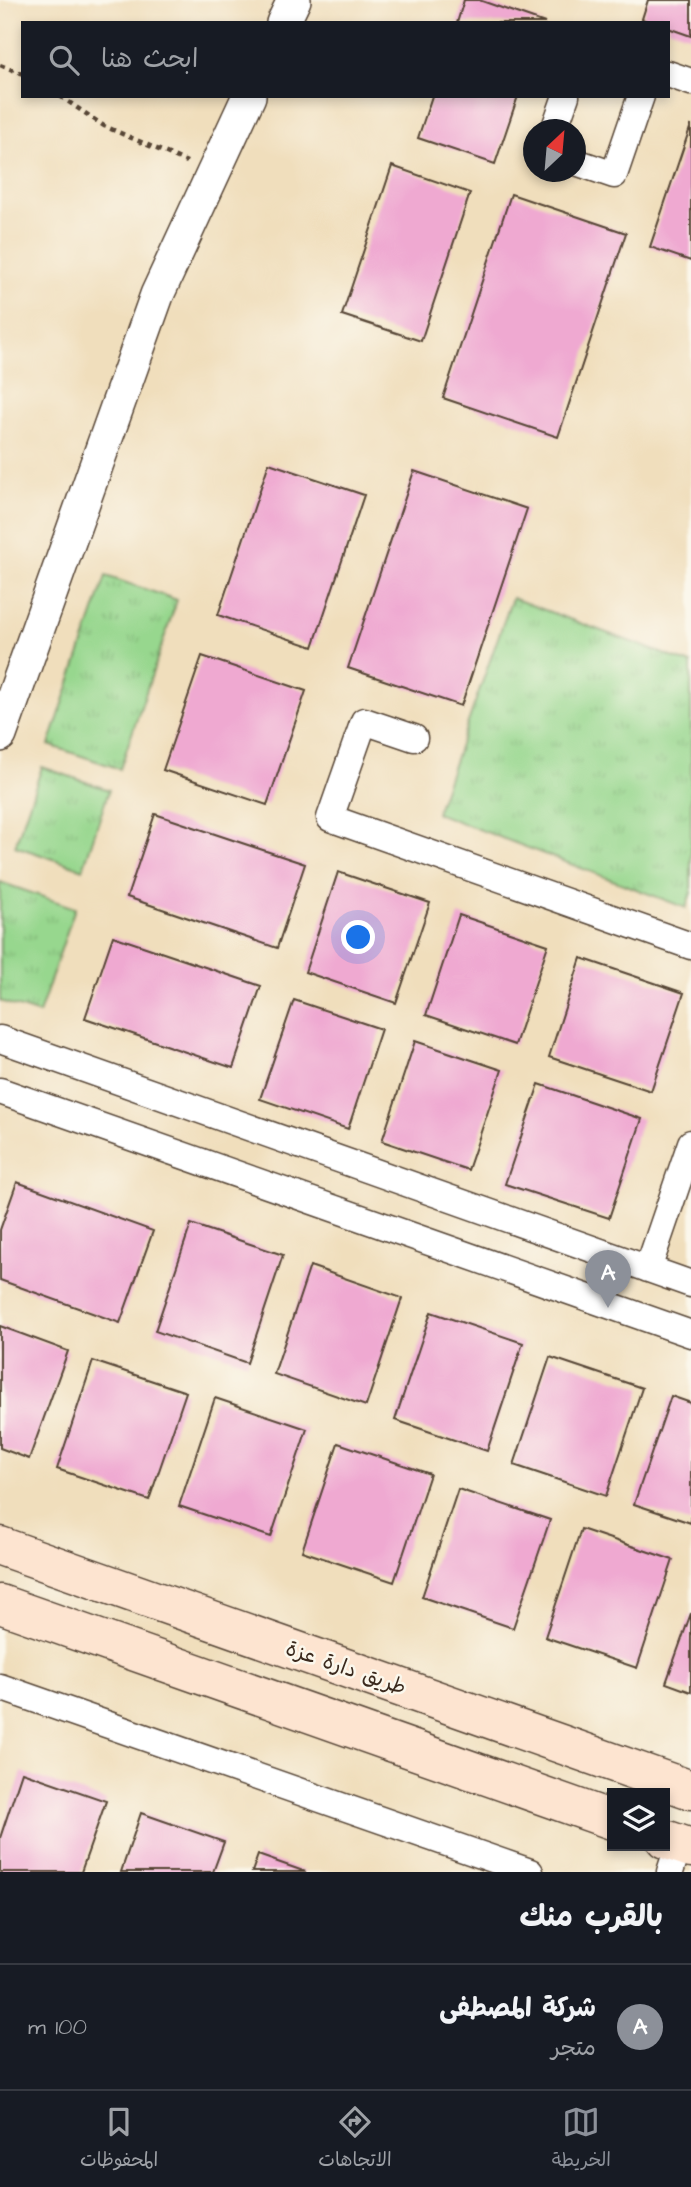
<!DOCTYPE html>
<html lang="ar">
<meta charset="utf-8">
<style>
body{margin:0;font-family:"Architects Daughter","Playpen Sans Arabic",sans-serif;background:#242831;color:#f1f3f6;direction:rtl}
.controls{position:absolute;right:21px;bottom:21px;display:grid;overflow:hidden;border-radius:0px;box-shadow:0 4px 10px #0003}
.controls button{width:63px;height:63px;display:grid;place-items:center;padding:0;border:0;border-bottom:2px solid #363941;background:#171b24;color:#f1f3f6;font:35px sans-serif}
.compass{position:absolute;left:523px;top:119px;width:63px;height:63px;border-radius:50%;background:#171b24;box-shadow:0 4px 10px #0003;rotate:26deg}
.you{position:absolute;left:359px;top:938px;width:24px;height:24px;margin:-18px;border:5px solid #fff;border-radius:50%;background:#1a73e8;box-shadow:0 0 0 10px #1a73e833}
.badge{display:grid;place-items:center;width:46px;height:46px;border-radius:50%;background:#8c9099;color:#fff;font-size:23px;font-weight:700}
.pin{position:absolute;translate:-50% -58px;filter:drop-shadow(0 2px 4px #0008)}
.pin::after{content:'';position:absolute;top:37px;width:24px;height:21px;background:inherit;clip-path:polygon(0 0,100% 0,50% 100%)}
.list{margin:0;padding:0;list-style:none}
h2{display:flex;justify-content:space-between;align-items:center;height:91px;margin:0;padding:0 28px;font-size:30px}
h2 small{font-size:23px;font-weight:400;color:#9ea1a6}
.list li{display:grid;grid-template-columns:46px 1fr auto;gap:21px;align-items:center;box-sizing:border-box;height:126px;padding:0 28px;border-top:2px solid #363941}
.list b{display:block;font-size:26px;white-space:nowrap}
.list p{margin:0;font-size:23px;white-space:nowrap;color:#9ea1a6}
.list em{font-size:23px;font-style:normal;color:#9ea1a6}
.icon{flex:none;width:38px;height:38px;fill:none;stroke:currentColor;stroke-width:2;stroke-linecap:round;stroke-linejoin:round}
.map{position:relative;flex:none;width:691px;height:1872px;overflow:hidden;direction:ltr}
.search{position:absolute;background:#171b24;box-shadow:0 4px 10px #0003;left:21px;right:21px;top:21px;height:77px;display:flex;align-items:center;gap:18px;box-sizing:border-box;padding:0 24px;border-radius:0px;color:#9ea1a6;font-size:26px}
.sheet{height:217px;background:#171b24}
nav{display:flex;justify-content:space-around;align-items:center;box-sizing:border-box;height:98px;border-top:2px solid #363941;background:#171b24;font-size:19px;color:#9ea1a6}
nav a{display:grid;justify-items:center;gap:4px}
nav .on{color:#8c9099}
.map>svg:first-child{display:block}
.grass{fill:url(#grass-tufts);stroke:#698056;stroke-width:2}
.building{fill:#efa9d1}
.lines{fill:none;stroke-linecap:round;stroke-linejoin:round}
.minor-casing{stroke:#564536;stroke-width:29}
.tertiary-casing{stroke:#564536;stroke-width:36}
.secondary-casing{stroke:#564536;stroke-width:41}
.path{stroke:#564536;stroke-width:4.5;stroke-dasharray:5 5;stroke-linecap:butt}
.minor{stroke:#fff;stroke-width:26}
.tertiary{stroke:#fff;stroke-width:33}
.secondary{stroke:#fde4d0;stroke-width:38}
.labels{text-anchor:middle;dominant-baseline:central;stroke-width:5;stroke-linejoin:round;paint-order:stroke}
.street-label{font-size:21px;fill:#3b2a1e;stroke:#fbf7ec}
</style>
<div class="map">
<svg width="691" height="1872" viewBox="0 0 691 1872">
<defs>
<pattern id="grass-tufts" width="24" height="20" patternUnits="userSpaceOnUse" patternTransform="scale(1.75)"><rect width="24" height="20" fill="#97d78e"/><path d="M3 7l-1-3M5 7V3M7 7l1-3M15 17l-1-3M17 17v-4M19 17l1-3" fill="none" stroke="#83b97a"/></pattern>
</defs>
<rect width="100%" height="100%" fill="#fbf7ec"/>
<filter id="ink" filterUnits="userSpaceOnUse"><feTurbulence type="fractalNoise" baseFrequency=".0143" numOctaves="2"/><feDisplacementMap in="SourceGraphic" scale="14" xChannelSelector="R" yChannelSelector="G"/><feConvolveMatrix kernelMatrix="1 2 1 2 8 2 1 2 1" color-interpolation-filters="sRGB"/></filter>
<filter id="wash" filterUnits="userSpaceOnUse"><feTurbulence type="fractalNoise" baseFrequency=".00686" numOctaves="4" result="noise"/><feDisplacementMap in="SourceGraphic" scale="28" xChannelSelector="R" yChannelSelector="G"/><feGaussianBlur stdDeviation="1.57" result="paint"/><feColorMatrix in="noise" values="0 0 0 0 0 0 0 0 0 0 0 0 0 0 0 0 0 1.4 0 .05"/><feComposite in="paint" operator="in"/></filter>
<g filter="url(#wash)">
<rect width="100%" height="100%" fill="#f0debc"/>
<path class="grass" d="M106,576L177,600L120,769L49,745Z
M512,598L691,664V892L686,908L436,813Z
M42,767L109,790L83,869L15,846Z
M0,882L75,908L39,1014L0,1001Z"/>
<g id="blocks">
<path class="building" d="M464,0H479L545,23H457Z
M648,0H691V36L668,28V23H652L642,19Z
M432,96H518L495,164L418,138Z
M691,125V261L650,247Z
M392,166L470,193L421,341L342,315Z
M511,194L626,233L558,437L443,398Z
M269,463L364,495L313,647L218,615Z
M414,471L527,509L461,706L348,668Z
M202,656L306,691L267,805L163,770Z
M155,814L305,864L277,948L127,897Z
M338,872L430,903L396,1003L305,972Z
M459,915L548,945L515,1045L426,1015Z
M113,936L261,986L233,1068L85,1018Z
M581,958L684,993L651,1091L549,1057Z
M294,1000L381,1029L348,1129L260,1099Z
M415,1041L502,1070L468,1170L382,1141Z
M539,1084L642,1119L609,1218L505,1184Z
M17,1182L153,1231L120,1323L0,1280V1230Z
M191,1224L283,1255L247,1363L155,1331Z
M310,1266L402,1298L366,1406L274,1374Z
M431,1312L523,1343L487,1451L395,1420Z
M0,1326L68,1351L29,1459L0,1448Z
M550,1357L642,1388L606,1496L514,1465Z
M93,1361L186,1392L149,1500L57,1469Z
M671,1396L691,1403V1523L634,1504Z
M215,1398L307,1429L271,1537L179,1506Z
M338,1443L430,1474L394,1582L302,1551Z
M458,1489L550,1520L513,1628L422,1597Z
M581,1529L673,1560L637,1668L545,1637Z
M691,1613V1692L666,1683Z
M22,1772L106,1801L81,1872H0V1838Z
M141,1813L224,1842L213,1872H121Z
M258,1855L306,1872H252Z"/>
</g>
</g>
<g filter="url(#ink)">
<use href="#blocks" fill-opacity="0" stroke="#564536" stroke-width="2"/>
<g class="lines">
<g class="minor-casing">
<path id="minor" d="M668,74L691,82
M554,130L566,96
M576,162L614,175L641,96
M414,738L364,721L330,818L691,946
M0,1039L691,1284
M0,1091L691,1334
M648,1269L691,1143
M0,1687L530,1872
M670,1872L679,1844"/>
</g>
<g class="tertiary-casing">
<path id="tertiary" d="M283,23L294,0
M0,735L157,295L249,96"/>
</g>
<g class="secondary-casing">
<path id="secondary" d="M0,1546L691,1790
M0,1604L612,1820
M665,1839L691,1848"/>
</g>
<path class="path" d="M0,65L23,74
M60,96L104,126L187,162"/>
<use href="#minor" class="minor"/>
<use href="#tertiary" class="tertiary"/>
<use href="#secondary" class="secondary"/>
</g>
</g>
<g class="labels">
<g class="street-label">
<text transform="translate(346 1668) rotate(19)">طريق دارة عزة</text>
</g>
</g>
</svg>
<div class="controls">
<button><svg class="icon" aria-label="layers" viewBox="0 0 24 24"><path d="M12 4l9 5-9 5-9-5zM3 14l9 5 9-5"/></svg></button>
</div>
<svg class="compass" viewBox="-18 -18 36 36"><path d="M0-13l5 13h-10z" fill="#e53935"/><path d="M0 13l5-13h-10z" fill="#9ea1a6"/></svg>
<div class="you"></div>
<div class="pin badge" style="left:608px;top:1308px">A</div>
<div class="search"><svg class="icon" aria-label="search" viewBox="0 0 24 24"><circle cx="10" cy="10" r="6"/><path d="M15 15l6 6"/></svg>ابحث هنا</div>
</div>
<section class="sheet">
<h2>بالقرب منك<small></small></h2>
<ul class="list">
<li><span class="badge">A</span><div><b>شركة المصطفى</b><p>متجر</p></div><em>100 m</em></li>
</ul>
</section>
<nav>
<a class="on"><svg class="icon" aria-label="map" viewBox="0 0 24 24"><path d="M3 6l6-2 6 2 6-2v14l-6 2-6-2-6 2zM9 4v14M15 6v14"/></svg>الخريطة</a>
<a><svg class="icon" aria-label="directions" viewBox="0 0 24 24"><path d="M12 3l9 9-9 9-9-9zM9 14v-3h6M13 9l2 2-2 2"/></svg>الاتجاهات</a>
<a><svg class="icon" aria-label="saved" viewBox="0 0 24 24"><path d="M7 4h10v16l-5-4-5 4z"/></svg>المحفوظات</a>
</nav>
